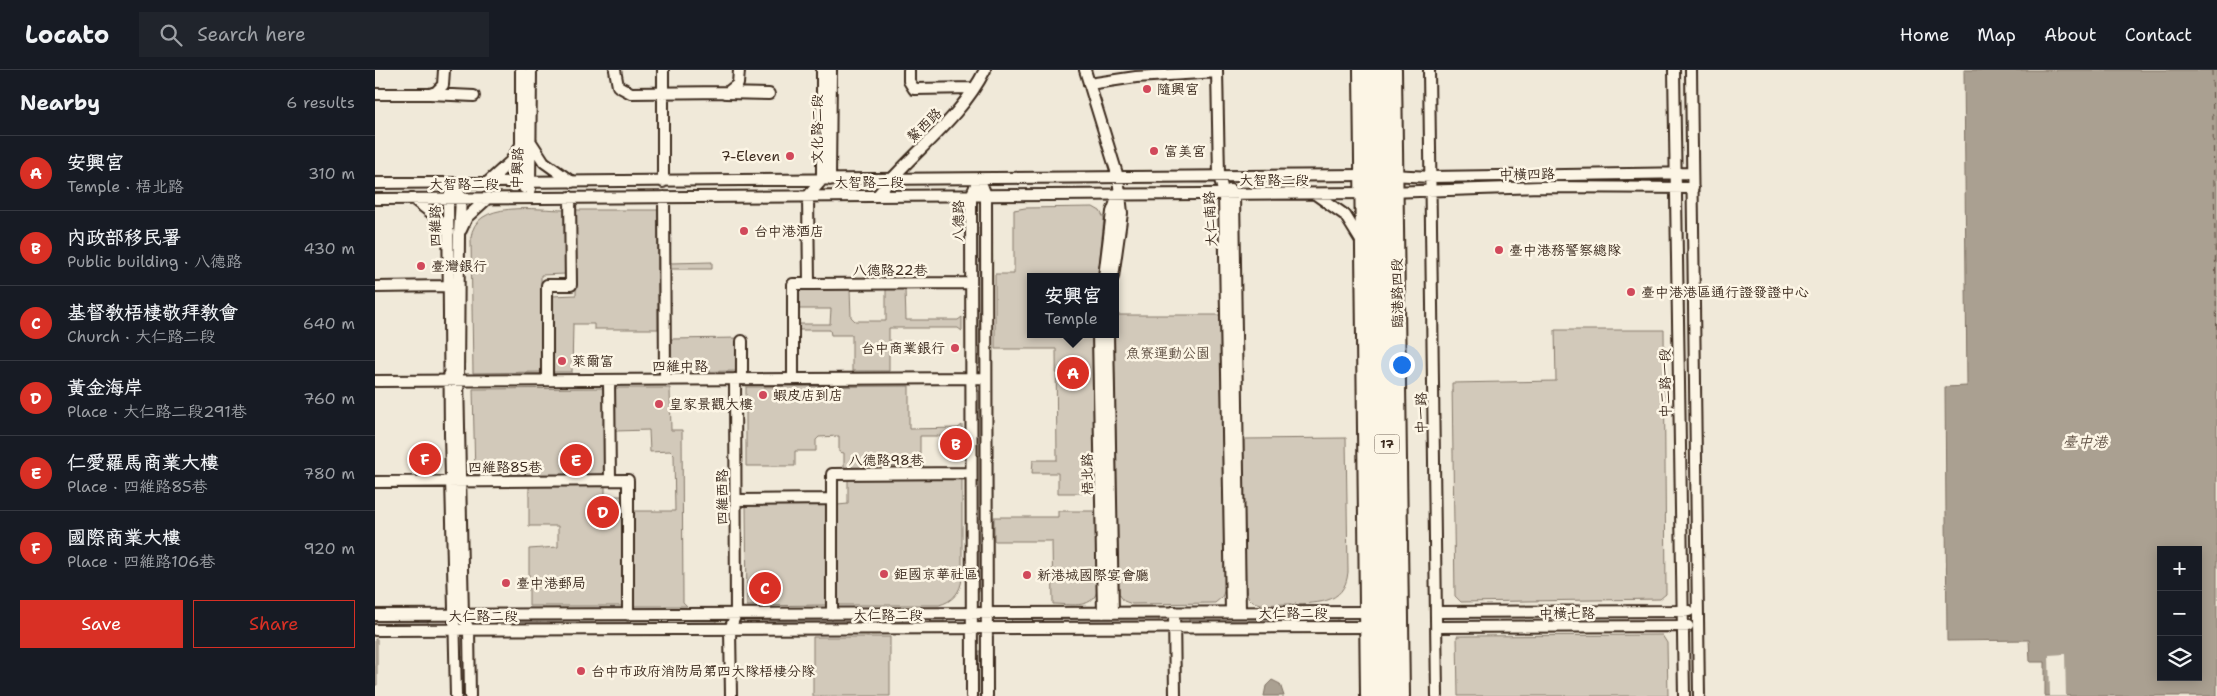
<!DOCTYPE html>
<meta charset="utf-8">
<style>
body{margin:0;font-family:"Shantell Sans","LXGW WenKai TC",sans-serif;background:#20242c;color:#f1f3f6}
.controls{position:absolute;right:15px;bottom:15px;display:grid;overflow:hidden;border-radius:0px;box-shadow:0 2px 12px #0003}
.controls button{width:45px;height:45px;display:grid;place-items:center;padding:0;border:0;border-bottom:1px solid #363941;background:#171b24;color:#f1f3f6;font:25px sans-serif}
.you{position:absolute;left:1026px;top:294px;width:18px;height:18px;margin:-12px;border:4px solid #fff;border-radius:50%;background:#1a73e8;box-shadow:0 0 0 8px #1a73e833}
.badge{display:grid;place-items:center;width:32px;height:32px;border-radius:50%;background:#d93025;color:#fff;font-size:16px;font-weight:700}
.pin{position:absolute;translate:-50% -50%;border:2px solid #fff;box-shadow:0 1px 5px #0006}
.popup{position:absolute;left:652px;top:203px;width:92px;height:65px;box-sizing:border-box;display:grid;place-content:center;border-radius:0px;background:#171b24;filter:drop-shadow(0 1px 4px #0005);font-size:16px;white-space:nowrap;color:#9ea1a6}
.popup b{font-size:19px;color:#f1f3f6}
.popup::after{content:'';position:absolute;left:50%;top:100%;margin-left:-10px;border:10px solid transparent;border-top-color:#171b24}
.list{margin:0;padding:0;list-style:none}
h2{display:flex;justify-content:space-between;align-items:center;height:65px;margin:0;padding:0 20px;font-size:21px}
h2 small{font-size:16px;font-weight:400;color:#9ea1a6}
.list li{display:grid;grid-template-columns:32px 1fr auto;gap:15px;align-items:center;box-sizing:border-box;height:75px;padding:0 20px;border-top:1px solid #363941}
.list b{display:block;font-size:19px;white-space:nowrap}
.list p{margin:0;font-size:16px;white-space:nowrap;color:#9ea1a6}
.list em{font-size:16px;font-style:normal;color:#9ea1a6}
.actions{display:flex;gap:10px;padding:15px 20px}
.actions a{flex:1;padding:11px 0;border:1px solid #d93025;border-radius:0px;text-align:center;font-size:18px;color:#d93025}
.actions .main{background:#d93025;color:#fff}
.icon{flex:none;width:28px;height:28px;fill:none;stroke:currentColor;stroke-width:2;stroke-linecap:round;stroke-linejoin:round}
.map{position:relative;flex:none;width:1842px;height:626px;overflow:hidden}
header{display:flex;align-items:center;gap:30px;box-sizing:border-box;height:70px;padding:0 25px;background:#171b24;border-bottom:1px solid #363941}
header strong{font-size:24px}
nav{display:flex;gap:28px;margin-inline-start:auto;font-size:18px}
.search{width:350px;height:45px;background:#20242c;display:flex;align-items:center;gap:12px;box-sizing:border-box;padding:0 18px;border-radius:0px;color:#9ea1a6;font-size:19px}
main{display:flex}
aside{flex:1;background:#171b24}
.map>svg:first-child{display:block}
.green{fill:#d2c9ba;stroke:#867a6c}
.water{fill:#aaa091;stroke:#7e7163;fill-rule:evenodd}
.pier{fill:#f0e9d9}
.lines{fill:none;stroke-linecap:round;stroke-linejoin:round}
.ferry{stroke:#625346;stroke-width:1;stroke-dasharray:6 5;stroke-linecap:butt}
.minor-casing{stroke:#3b2a1e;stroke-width:14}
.major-casing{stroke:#3b2a1e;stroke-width:18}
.minor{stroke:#fcf5e5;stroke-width:10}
.major{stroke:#fcf5e5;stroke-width:14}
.poi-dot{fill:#d1495b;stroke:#fcf5e5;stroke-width:2}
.labels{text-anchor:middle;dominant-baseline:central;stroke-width:5;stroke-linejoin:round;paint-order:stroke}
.shield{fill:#fcf5e5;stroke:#75675a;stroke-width:1}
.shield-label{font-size:12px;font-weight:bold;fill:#3b2a1e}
.poi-label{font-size:14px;fill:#3b2a1e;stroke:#fcf5e5;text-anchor:start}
.street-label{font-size:14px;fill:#3b2a1e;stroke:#fcf5e5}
.park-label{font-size:14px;fill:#615245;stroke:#fcf5e5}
.water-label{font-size:15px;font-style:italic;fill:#625346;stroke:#fcf5e5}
</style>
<header>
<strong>Locato</strong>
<div class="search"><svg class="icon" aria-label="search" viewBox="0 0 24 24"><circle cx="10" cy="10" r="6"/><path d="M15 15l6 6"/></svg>Search here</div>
<nav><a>Home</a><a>Map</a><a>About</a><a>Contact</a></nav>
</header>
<main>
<aside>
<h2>Nearby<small>6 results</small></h2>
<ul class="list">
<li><span class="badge">A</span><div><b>安興宮</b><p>Temple · 梧北路</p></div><em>310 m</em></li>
<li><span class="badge">B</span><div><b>內政部移民署</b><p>Public building · 八德路</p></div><em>430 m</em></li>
<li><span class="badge">C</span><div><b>基督教梧棲敬拜教會</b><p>Church · 大仁路二段</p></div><em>640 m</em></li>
<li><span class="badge">D</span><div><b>黃金海岸</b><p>Place · 大仁路二段291巷</p></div><em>760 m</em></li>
<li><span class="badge">E</span><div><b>仁愛羅馬商業大樓</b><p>Place · 四維路85巷</p></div><em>780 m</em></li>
<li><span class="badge">F</span><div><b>國際商業大樓</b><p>Place · 四維路106巷</p></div><em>920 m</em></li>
</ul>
<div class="actions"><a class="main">Save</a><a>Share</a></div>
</aside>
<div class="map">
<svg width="1842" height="626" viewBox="0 0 1842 626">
<rect width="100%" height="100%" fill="#f0e9d9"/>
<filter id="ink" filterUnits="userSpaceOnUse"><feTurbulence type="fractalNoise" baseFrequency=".02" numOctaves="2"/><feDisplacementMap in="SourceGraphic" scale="10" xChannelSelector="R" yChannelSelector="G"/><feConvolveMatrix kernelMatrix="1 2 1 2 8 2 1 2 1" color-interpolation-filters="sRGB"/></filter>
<g filter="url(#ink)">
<path class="green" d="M650,138L718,137L725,141L729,148L723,207H656V264H718L720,423H683V403H657L658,390H682L681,279H620V204H639V140Z
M190,140V204L166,205L167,302L98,303L96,168C99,129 162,140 190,140Z
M201,140H283V259H219V254H198L197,302H177V226L201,225Z
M602,158H605V293L603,295Z
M337,192V199H295V193Z
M423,219H475L476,247L480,251H511V219H530L531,250H583L587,247V261L583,258H514V301H477V265H456L455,260H424L423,254H455L456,239H423Z
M741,245H845L850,519L847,527L840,533L757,534L749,531L744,524L739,270Z
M1180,260H1289L1291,524L1285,529L1086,532L1080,526L1077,313L1181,311Z
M363,268V301L296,302V269Z
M534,316V359L583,358L587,355V369L583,366H545V398H469V383L464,382V366L444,367L441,370V381H420V396H371V317Z
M229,318L230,405L100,406L98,319Z
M239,318H295L296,360H307L308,532L312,536H258V441H300L299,385L295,381L275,382L274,360L240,361Z
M603,320L605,322V521H602Z
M971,368L973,502C970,536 939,533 913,534C902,534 889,536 878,532L873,527L871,520L868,369Z
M587,408V508C586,522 577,532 564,535H463V435L473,434V409Z
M154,416H230V426H247L248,536H154V479L183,477V456H154Z
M371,435H452L453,535L372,536Z
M683,441H721L722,521C717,540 693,534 678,534L677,471H619V447H683Z
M784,548V552H637L636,549Z
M814,548H963V551L814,552Z
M569,549V552H368L370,550Z
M341,550V553L120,554V551Z
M0,551H53V554H0Z
M1287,565L1292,573L1293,626H1083L1082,566Z
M438,567H515V626H438Z
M0,569H2V615H0Z
M602,581H605L606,626H603Z
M85,587H89L90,626H86Z"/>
<path class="water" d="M1589,0H1842V626H1670V592H1655L1654,570L1572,571L1570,317L1592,316ZM1786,480H1823V607H1786Z
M897,610L905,614L909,626H889L891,616Z"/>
<path class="pier" d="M1690,584L1691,626H1675L1674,585Z"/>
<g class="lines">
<path class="ferry" d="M1837,0L1842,281"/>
<g class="minor-casing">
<path id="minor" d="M146,0V112L149,118
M240,0L243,16L256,23L353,22L363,14L364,0
M288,0V112
M534,0V11L539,19L599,18
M710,0L743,107L747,143L738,207
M842,0L844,106L849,124L856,542
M1054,0L1062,626
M1299,0L1309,626
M1316,0L1324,626
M714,14L761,7L842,2
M350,23L394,24
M0,24H55L61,22L68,15L69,0
M55,24L99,26
M156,72L169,92L197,112
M1015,105L1056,107L1317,103
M604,108L611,125L612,626
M455,110L456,0
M113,112L135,92L146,75
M0,113L993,105
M80,113L86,128L84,165L83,310L88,545L94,560L95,626
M155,119L156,0
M855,120L859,124L865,542
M1014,122L1165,117L1318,118
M76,123L73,128L75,364L81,626
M940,124L970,145L988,174
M433,126L447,110V0
M502,126C536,83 585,50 610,0
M289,127L290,310
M37,128L59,145L74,162
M0,129L994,123
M86,160L92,147L113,128
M729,207L737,142L743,126
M434,214L596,213
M0,217L74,216L78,213
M723,264L728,543
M733,264L738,543
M367,271V309
M418,309V214H434L433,126
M172,310V215H196L195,127
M234,310L235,410
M0,311L611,308
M0,412L253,410V545
M361,430L457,429V404L596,403
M799,542L800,626
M1062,542L1314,541
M457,544V429
M0,545L999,542
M1062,557L1313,556
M0,560L999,557
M356,626L355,559L361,544L360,309
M597,626L596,126L604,108"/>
</g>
<g class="major-casing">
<path id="major" d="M986,0L993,626
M997,0L1004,626
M1008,0L1015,626
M1019,0L1027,626"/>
</g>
<use href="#minor" class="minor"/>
<use href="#major" class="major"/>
</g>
</g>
<g class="poi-dot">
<circle cx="772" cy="19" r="5"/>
<circle cx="779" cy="81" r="5"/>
<circle cx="415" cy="86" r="5"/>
<circle cx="369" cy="161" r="5"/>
<circle cx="1124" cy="180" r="5"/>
<circle cx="46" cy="196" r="5"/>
<circle cx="1256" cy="222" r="5"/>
<circle cx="580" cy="278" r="5"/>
<circle cx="187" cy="291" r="5"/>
<circle cx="388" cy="325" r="5"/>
<circle cx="284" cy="334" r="5"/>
<circle cx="509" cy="504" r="5"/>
<circle cx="652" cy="505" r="5"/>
<circle cx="131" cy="513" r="5"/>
<circle cx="206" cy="601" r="5"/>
</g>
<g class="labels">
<rect class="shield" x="999.5" y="364.5" width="25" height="19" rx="4"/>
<g class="shield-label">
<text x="1012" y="374">17</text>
</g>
<g class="poi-label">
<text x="782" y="19">隨興宮</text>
<text x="789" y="81">富美宮</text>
<text x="405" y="86" text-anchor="end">7-Eleven</text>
<text x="379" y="161">台中港酒店</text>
<text x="1134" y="180">臺中港務警察總隊</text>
<text x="56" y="196">臺灣銀行</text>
<text x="1266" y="222">臺中港港區通行證發證中心</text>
<text x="570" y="278" text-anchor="end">台中商業銀行</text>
<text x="197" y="291">萊爾富</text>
<text x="398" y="325">蝦皮店到店</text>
<text x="294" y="334">皇家景觀大樓</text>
<text x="519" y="504">鉅國京華社區</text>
<text x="662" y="505">新港城國際宴會廳</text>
<text x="141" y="513">臺中港郵局</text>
<text x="216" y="601">台中市政府消防局第四大隊梧棲分隊</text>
</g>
<g class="street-label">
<text transform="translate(549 55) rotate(-44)">鰲西路</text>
<text transform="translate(442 59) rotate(-90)">文化路二段</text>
<text transform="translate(142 98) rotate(-88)">中興路</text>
<text transform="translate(1152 104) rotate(-1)">中橫四路</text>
<text x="899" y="110">大智路二段</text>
<text x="494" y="112">大智路二段</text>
<text x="89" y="114">大智路二段</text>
<text transform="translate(835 149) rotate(-93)">大仁南路</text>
<text transform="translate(583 151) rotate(-89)">八德路</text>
<text transform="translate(60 156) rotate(-91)">四維路</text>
<text x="515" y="200">八德路22巷</text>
<text transform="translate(1022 223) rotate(-91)">臨港路四段</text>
<text x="305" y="296">四維中路</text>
<text transform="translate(1290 313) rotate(-91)">中二路一段</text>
<text transform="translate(1046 343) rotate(-91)">中一路</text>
<text x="511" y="390">八德路98巷</text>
<text x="130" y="397">四維路85巷</text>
<text transform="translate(712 404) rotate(-91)">梧北路</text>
<text transform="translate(347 427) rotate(-90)">四維西路</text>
<text x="918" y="543">大仁路二段</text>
<text x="1192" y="543">中橫七路</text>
<text x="513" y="545">大仁路二段</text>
<text x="108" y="546">大仁路二段</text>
</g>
<g class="park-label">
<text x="793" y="283">魚寮運動公園</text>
</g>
<g class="water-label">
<text x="1710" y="372">臺中港</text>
</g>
</g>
</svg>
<div class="controls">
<button>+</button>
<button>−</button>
<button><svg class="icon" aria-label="layers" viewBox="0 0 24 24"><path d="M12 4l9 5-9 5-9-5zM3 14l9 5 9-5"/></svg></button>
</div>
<div class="you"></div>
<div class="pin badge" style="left:698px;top:303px">A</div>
<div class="popup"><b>安興宮</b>Temple</div>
<div class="pin badge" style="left:581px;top:374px">B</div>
<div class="pin badge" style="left:390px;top:518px">C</div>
<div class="pin badge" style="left:228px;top:442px">D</div>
<div class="pin badge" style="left:201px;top:390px">E</div>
<div class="pin badge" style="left:50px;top:389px">F</div>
</div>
</main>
